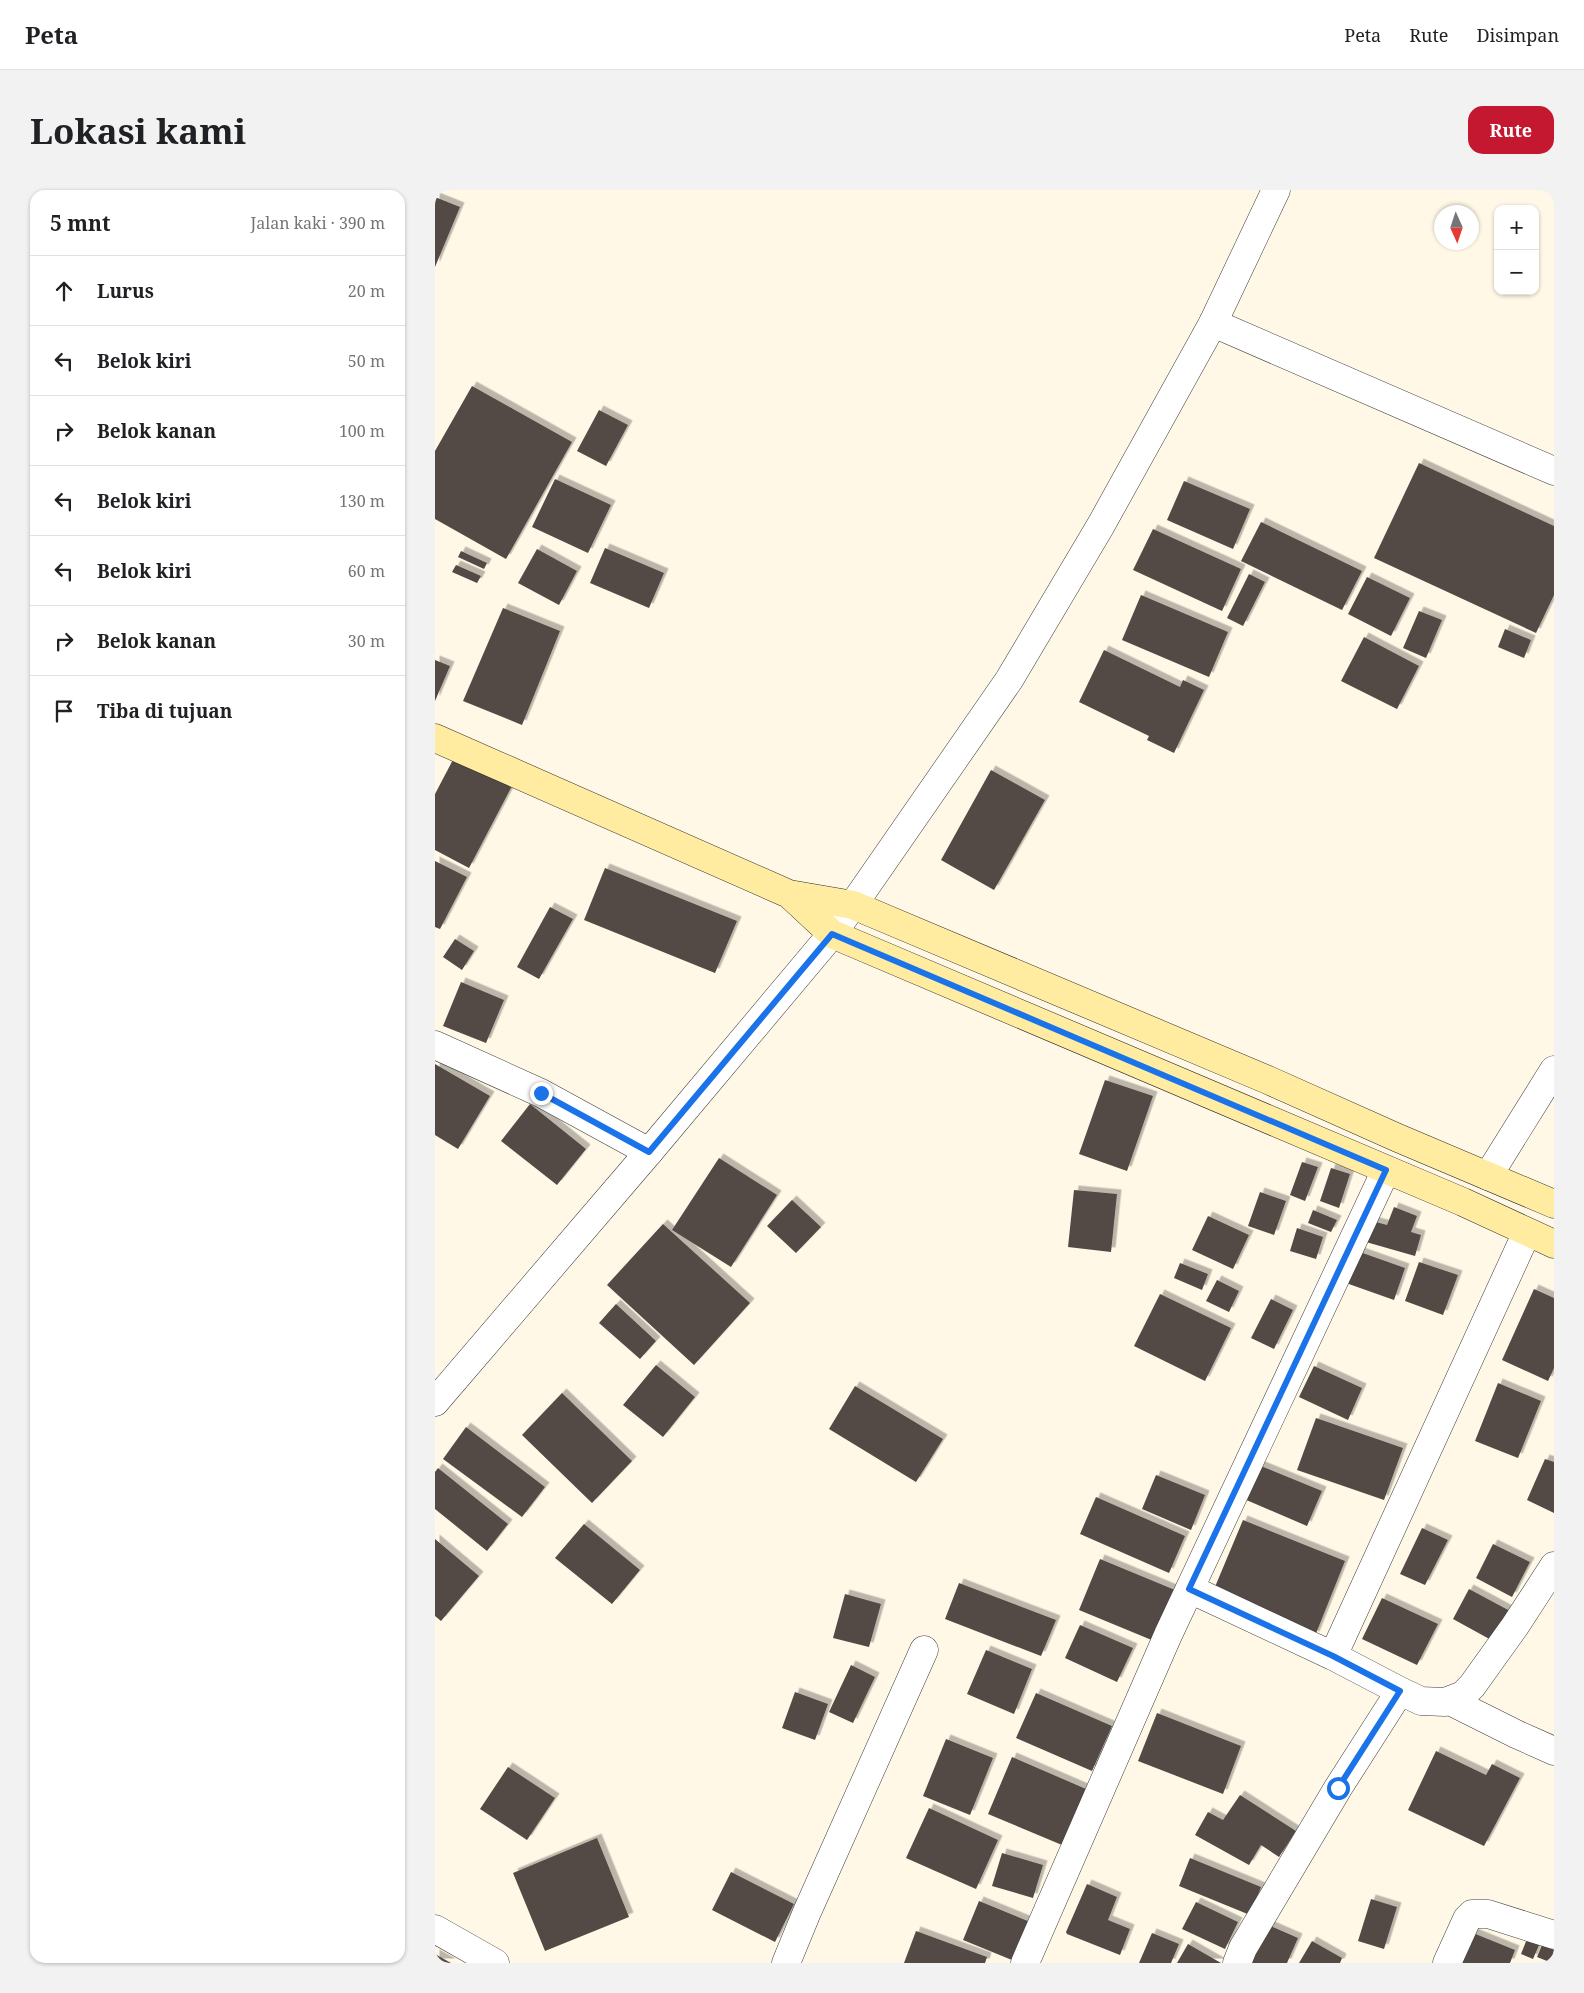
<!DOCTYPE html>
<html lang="id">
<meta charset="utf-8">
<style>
body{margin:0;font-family:"Noto Serif",serif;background:#f2f2f2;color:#202124}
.controls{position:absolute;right:15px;top:15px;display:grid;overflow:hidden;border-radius:10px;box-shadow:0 1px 4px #0004}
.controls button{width:45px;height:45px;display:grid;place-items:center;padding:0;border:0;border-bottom:1px solid #e0e0e0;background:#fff;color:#202124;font:25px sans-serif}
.compass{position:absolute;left:999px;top:15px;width:45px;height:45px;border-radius:50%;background:#fff;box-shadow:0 1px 4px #0004;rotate:177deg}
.stop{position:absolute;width:15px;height:15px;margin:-11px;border:4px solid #1a73e8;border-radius:50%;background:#fff}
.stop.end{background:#1a73e8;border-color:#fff;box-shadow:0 1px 5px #0008}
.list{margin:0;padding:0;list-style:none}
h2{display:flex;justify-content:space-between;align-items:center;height:65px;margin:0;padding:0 20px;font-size:21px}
h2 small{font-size:16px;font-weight:400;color:#757577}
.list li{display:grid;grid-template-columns:32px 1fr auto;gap:15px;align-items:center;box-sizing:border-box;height:70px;padding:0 20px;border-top:1px solid #e0e0e0}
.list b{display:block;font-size:19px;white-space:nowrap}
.list em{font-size:16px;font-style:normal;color:#757577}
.icon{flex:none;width:28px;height:28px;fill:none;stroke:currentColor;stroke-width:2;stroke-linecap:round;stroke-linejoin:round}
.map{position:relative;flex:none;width:1119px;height:1773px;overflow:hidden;border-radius:15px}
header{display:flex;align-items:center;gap:30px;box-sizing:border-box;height:70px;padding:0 25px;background:#fff;border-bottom:1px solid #e0e0e0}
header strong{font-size:24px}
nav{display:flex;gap:28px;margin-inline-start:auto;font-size:18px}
.intro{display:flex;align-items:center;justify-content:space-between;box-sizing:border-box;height:120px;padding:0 30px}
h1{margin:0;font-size:35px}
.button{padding:12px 22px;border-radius:15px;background:#c31830;color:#fff;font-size:18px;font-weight:700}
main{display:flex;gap:30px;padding:0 30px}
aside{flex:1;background:#fff;border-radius:15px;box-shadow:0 1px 4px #0004}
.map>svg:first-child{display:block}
.building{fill:#534945;filter:url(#shadow)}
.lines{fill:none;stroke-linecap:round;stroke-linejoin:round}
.minor-casing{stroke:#3d3d3d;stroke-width:29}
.tertiary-casing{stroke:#3d3d3d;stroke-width:29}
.secondary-casing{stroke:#2c2c2c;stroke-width:29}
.minor{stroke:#fff;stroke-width:28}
.tertiary{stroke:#fff;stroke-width:28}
.secondary{stroke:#ffeca1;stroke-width:28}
.route{stroke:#1a73e8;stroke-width:6}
</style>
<header>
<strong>Peta</strong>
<nav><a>Peta</a><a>Rute</a><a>Disimpan</a></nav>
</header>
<div class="intro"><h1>Lokasi kami</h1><a class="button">Rute</a></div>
<main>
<aside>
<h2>5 mnt<small>Jalan kaki · 390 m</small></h2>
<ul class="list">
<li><svg class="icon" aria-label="ahead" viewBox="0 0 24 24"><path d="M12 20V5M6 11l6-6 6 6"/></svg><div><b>Lurus</b></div><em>20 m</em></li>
<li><svg class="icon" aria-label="left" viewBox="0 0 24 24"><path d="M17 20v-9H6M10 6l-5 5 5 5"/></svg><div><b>Belok kiri</b></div><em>50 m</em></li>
<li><svg class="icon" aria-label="right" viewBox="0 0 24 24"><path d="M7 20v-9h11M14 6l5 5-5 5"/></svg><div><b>Belok kanan</b></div><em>100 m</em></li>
<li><svg class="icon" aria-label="left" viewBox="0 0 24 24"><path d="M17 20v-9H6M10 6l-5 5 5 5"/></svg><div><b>Belok kiri</b></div><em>130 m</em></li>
<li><svg class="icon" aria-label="left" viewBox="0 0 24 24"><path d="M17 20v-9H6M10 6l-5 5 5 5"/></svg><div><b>Belok kiri</b></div><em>60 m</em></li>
<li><svg class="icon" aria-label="right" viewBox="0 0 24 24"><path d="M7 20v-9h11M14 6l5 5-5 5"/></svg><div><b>Belok kanan</b></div><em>30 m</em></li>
<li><svg class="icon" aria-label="arrive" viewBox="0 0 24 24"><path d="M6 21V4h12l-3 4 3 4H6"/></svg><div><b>Tiba di tujuan</b></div></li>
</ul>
</aside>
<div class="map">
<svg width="1119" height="1773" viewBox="0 0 1119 1773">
<defs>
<filter id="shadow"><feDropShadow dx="4.5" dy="-4.5" stdDeviation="0" flood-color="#0004"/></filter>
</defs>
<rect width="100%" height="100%" fill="#fff8e6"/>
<path class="building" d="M0,7L25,17L0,77Z
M37,196L137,252L71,369L0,329V261Z
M164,220L193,235L171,276L142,261Z
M984,273L1119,336V405L1101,443L939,368Z
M120,289L176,315L153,363L97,337Z
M749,291L815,319L798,359L732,330Z
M826,332L927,381L907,420L806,371Z
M718,339L806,379L787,421L698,380Z
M170,358L229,383L214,418L155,393Z
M102,359L142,381L124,415L83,393Z
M26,361L52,373L49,379L23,367Z
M21,375L46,386L42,393L17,382Z
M814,384L830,392L808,436L792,428Z
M932,387L975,408L956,446L913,424Z
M706,405L793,442L774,487L687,450Z
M68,418L125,441L87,535L28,511Z
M984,421L1007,430L991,468L968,458Z
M1070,439L1096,450L1089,468L1063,457Z
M929,447L984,476L962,519L906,491Z
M669,460L745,497L748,490L769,500L739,563L712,550L714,546L644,512Z
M0,470L15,476L0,511Z
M21,564L78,594L34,678L0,660V604Z
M556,580L610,610L559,700L506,670Z
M0,671L32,687L5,739L0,737Z
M170,678L302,731L280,783L149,730Z
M115,717L138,729L104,789L82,777Z
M20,749L39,761L27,780L8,767Z
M26,792L69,810L51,853L8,836Z
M0,874L55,906L23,959L0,945Z
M670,890L718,906L692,981L644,964Z
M95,914L151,959L122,995L66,951Z
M284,968L342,1005L296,1077L237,1040Z
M867,972L883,977L870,1011L855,1005Z
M896,978L915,984L904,1018L885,1011Z
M639,1000L682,1004L676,1062L633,1057Z
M825,1002L851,1011L839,1045L813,1036Z
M357,1010L386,1037L361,1063L332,1036Z
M959,1017L982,1026L976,1042L986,1045L980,1066L931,1052L937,1031L952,1035Z
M878,1020L902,1030L896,1042L873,1033Z
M773,1026L814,1045L798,1079L757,1060Z
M228,1034L315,1113L259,1175L172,1095Z
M862,1038L888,1047L881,1069L855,1061Z
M922,1061L970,1078L959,1110L911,1093Z
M984,1072L1023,1085L1008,1125L970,1111Z
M745,1073L773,1084L767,1100L739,1088Z
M782,1090L804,1101L794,1122L771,1111Z
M1099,1099L1119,1108V1178L1113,1191L1067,1170Z
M725,1104L796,1138L770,1191L699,1156Z
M836,1109L858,1120L839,1159L816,1148Z
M181,1114L221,1151L205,1169L164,1133Z
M221,1175L260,1207L228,1247L188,1215Z
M879,1176L927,1198L913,1230L864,1207Z
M1063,1193L1106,1211L1083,1268L1040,1251Z
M420,1196L508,1249L481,1292L394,1239Z
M127,1203L197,1271L157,1313L87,1245Z
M881,1228L968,1258L949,1310L862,1280Z
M31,1237L110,1297L87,1327L8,1269Z
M1110,1269L1119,1272V1323L1092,1310Z
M816,1272L887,1301L872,1336L802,1306Z
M3,1278L73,1334L52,1361L0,1319V1282Z
M721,1285L770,1305L756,1340L707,1319Z
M661,1307L750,1346L734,1383L645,1344Z
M808,1330L910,1371L880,1446L777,1404Z
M149,1334L205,1380L177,1414L120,1368Z
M987,1338L1013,1350L990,1395L965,1384Z
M0,1349L44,1386L6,1431L0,1426Z
M1058,1354L1095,1372L1077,1407L1041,1388Z
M665,1369L740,1400L719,1451L644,1420Z
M524,1393L621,1430L606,1466L510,1429Z
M1034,1399L1075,1421L1058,1451L1018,1429Z
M410,1404L446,1414L434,1457L398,1448Z
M947,1408L1003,1434L982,1475L927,1449Z
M645,1435L698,1458L682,1492L630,1468Z
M551,1460L597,1479L579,1524L532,1504Z
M416,1475L440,1487L418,1533L394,1522Z
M360,1502L393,1514L380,1550L347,1538Z
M601,1503L677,1536L657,1581L581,1548Z
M722,1523L806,1556L788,1604L703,1571Z
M511,1549L558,1568L535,1625L488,1606Z
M1001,1561L1051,1585L1057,1574L1085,1588L1049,1656L973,1620Z
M577,1567L651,1599L627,1655L553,1624Z
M73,1577L120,1608L92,1650L45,1619Z
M805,1605L861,1641L844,1667L826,1655L814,1675L760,1645L773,1622L788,1630Z
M494,1618L563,1650L541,1699L471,1668Z
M162,1648L194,1727L110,1761L78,1683Z
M567,1663L608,1675L598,1708L557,1696Z
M755,1668L826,1697L815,1725L744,1696Z
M296,1682L359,1714L340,1752L277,1720Z
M652,1694L682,1707L673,1730L695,1739L685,1765L632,1744L631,1742Z
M936,1709L962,1717L949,1759L923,1751Z
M544,1711L600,1734L584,1773L528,1750Z
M761,1712L803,1732L790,1759L747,1739Z
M831,1734L863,1748L852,1773H814Z
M481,1741L552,1767L550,1773H469Z
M717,1743L744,1754L736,1773H704Z
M1038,1743L1080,1760L1075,1773H1026Z
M1092,1749L1104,1755L1098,1769L1086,1764Z
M877,1751L907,1768L905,1773H864Z
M753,1754L786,1773H742Z
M1107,1755L1119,1760L1117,1773L1102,1767Z
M0,1764L16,1773H0Z"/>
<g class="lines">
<g class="minor-casing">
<path id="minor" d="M778,133L1119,281
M0,855L106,903L214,962
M1053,986L1119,880
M755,1399L898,1466L965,1501L986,1511L1010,1512L1028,1505L1037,1496L1080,1436L1119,1376
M898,1466L1092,1042
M1015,1511L1081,1544L1119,1561
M0,1739L60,1773
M351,1773L372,1722L489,1460
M590,1773L733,1445L951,980
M802,1773L808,1758L903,1598L965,1501
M1012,1773L1032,1729L1037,1724H1053L1119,1745"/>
</g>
<g class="tertiary-casing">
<path id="tertiary" d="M0,1212L214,962L397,744L418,715L574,490L666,335L778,133L841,0"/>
</g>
<g class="secondary-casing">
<path id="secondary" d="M0,548L354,704L418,715L833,890L963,948L1119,1014
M354,704L397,744L1028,1012L1119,1054"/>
</g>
<use href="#minor" class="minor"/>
<use href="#tertiary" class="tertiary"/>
<use href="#secondary" class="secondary"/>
</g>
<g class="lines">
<path class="route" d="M106,903L214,962L397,744L951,980L754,1399L898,1466L965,1501L903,1598"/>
</g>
</svg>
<div class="controls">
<button>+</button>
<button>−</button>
</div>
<svg class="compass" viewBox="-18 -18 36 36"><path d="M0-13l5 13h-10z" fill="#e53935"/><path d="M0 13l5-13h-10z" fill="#757577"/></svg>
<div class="stop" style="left:903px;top:1598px"></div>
<div class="stop end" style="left:106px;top:903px"></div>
</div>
</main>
